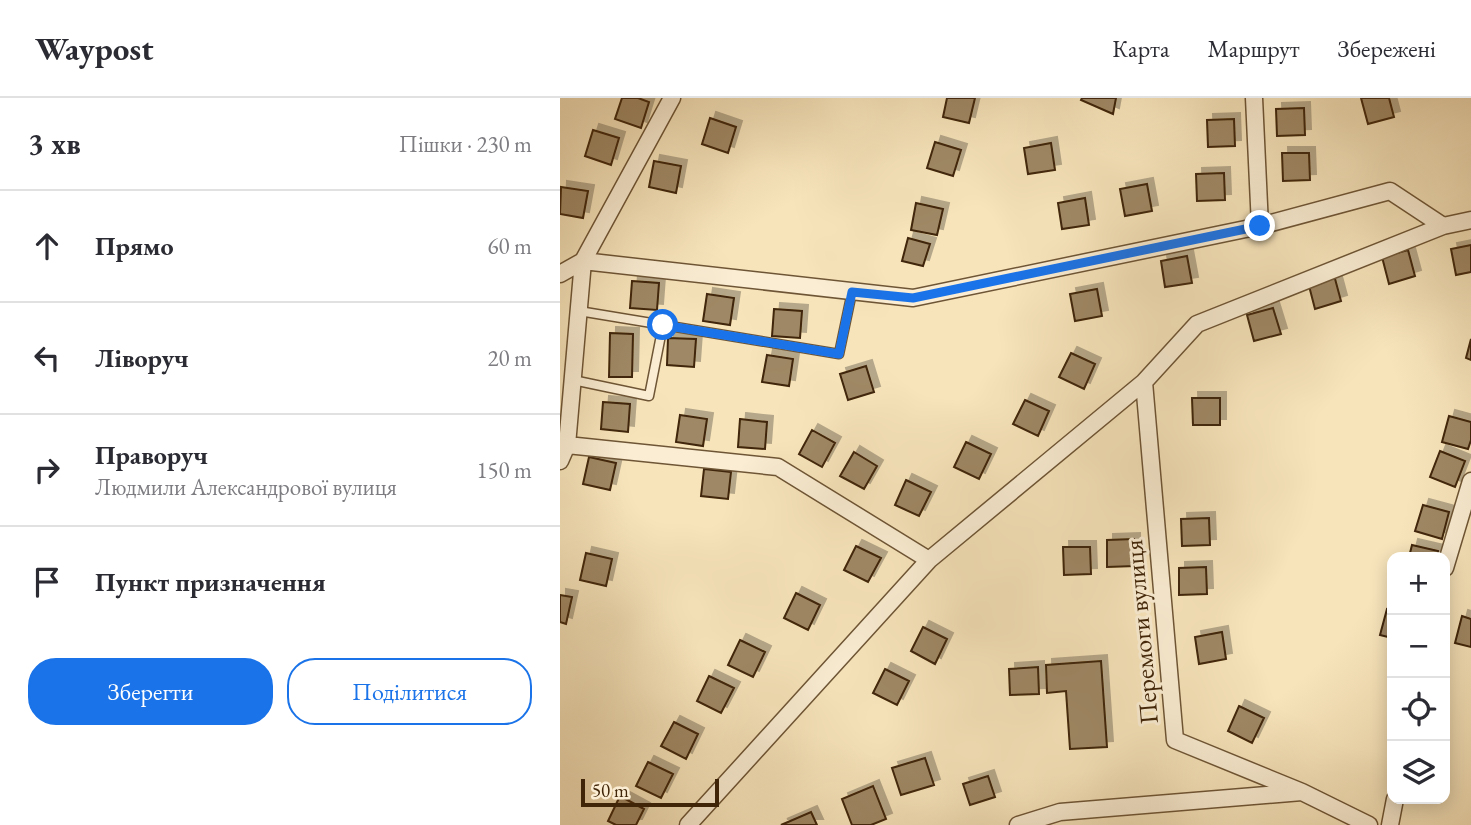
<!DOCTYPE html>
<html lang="uk">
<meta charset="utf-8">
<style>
body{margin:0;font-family:"EB Garamond",serif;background:#f2f2f3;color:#2b2b33}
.controls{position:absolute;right:21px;bottom:21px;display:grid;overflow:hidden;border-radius:14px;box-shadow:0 4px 18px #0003}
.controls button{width:63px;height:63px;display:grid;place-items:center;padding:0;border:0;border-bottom:2px solid #e1e1e2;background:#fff;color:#2b2b33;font:35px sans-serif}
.scale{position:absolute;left:21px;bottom:18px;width:138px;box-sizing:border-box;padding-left:7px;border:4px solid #402508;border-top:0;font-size:19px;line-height:24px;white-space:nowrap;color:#402508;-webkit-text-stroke:5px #faedd3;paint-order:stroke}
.stop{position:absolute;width:21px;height:21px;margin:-16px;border:5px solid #1a73e8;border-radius:50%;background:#fff}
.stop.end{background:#1a73e8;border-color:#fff;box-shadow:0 2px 7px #0008}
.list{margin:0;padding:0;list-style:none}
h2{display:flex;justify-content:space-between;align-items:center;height:91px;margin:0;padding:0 28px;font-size:30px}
h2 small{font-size:23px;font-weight:400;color:#7c7c81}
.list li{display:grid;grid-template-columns:46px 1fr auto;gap:21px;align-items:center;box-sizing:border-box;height:112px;padding:0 28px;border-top:2px solid #e1e1e2}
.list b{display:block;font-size:26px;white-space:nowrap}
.list p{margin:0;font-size:23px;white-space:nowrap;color:#7c7c81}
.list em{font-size:23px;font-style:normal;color:#7c7c81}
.actions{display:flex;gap:14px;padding:21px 28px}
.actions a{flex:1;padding:16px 0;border:2px solid #1a73e8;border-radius:28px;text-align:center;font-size:24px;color:#1a73e8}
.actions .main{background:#1a73e8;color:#fff}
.icon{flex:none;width:38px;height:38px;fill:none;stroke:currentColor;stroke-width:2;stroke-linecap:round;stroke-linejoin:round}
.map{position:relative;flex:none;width:911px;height:727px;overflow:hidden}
header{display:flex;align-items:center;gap:42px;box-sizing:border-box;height:98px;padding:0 35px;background:#fff;border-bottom:2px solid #e1e1e2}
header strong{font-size:33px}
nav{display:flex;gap:38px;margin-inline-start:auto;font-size:24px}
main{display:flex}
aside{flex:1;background:#fff}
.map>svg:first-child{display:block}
.building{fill:#9f8865;stroke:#402508;stroke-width:2;filter:url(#shadow)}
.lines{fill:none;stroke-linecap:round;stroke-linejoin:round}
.lane-casing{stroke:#6e5535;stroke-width:11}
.street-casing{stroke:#6e5535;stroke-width:19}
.lane{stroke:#faedd3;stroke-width:8}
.street{stroke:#faedd3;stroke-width:16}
.route{stroke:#1a73e8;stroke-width:9}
.labels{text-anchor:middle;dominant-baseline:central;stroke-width:6;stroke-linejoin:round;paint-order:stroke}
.street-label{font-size:26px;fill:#402508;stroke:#faedd3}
</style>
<header>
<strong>Waypost</strong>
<nav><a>Карта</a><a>Маршрут</a><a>Збережені</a></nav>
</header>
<main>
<aside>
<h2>3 хв<small>Пішки · 230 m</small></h2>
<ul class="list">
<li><svg class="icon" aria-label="ahead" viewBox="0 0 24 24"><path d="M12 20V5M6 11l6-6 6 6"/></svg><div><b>Прямо</b></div><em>60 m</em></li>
<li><svg class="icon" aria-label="left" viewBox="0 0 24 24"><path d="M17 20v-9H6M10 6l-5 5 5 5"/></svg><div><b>Ліворуч</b></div><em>20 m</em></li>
<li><svg class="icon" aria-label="right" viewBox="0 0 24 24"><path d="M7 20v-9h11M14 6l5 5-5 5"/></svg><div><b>Праворуч</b><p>Людмили Александрової вулиця</p></div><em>150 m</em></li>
<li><svg class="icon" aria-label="arrive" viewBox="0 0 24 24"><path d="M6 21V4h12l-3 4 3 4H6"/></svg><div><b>Пункт призначення</b></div></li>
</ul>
<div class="actions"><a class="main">Зберегти</a><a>Поділитися</a></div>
</aside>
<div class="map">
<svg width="911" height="727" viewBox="0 0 911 727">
<defs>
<filter id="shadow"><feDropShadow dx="6" dy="-6" stdDeviation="0" flood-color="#0004"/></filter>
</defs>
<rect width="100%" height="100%" fill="#f7e4bb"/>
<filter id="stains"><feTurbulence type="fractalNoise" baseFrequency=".00286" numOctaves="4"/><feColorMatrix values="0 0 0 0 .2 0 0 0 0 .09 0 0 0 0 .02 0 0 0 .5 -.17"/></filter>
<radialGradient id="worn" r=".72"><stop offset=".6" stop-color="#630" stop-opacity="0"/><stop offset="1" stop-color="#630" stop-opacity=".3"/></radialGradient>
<path class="building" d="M62,0H78L89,4L81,30L55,21Z
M387,0H415L409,25L383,19Z
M522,0H556L553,16L521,2Z
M801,0H829L834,19L808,26Z
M744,10L745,37L717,38L716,11Z
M150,20L176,29L168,55L142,46Z
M674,21L675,48L648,49L647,22Z
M33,32L59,40L51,67L25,58Z
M375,44L401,52L393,78L367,70Z
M491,45L495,72L468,76L464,50Z
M722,55H749L750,82L723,83Z
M94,63L121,68L116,95L89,89Z
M664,75L665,102L637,103L636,76Z
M587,86L592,113L565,118L560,91Z
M1,89L28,93L23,120L0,116Z
M525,100L529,127L502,131L498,105Z
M356,105L383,111L377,137L351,132Z
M348,140L370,146L363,168L342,163Z
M911,147V174L896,177L891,151Z
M848,152L855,178L829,186L822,159Z
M627,158L632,185L605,189L601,163Z
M774,177L781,203L755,211L748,184Z
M72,183L99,185L97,212L70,210Z
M537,191L542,218L515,223L510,196Z
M147,196L174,200L170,227L143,223Z
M713,210L721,236L694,243L687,217Z
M214,211L242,213L240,240L212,238Z
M50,235L73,236L72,279H49Z
M108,240L136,241L134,269L107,267Z
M911,241V262L906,260Z
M511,255L535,266L524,291L499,279Z
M207,257L233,261L229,288L202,284Z
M306,268L314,294L288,302L280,276Z
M632,300H660V327H633Z
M465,302L489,313L478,338L453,326Z
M43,304L70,306L68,334L41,331Z
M120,317L147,321L143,348L116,344Z
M889,318L911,324V342L908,351L882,344Z
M180,321L207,324L205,351L178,349Z
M252,332L275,345L262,369L239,356Z
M406,344L431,356L419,381L394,369Z
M880,353L905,363L895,389L870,379Z
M294,354L317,368L304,391L280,378Z
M29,359L56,365L50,392L23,386Z
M144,371L171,374L168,401L141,398Z
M346,382L371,394L359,418L335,407Z
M863,407L889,414L882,441L855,433Z
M649,420L650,447L622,448L621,421Z
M574,441L575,468L547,469V442Z
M852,447L878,453L877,459H849Z
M296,448L321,460L308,484L284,472Z
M503,449H530L531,476L504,477Z
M26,455L52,461L46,488L20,482Z
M646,469L647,496L619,497V470Z
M236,495L260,507L248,532L224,520Z
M0,497L12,499L6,526L0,524Z
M827,511L832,512V540L820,537Z
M902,518L911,521V549L895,545Z
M363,529L387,541L375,566L351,553Z
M662,534L666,561L639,566L635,539Z
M180,542L205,554L193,579L168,567Z
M541,563L547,649L510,651L506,593L487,595L486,567Z
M478,569L479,596L450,597L449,571Z
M325,571L349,583L337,607L313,595Z
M149,578L174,590L161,615L137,603Z
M679,608L704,620L692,645L668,633Z
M114,624L138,636L126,661L101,648Z
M365,660L374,687L341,697L332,670Z
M88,664L113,676L101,700L76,688Z
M428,678L435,699L410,707L403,686Z
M313,688L326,721L311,727H292L282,701Z
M60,698L84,711L76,727H56L48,723Z
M251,714L257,727H221Z"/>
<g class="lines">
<g class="lane-casing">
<path id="lane" d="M19,213L279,256L292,194
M13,282L89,298L103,227"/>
</g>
<g class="street-casing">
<path id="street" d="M694,0L700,128
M0,176L23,163L353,200L700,128L830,93L883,128L911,122
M584,284L615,642L742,694
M7,347L218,369L369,462
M0,363L7,347L23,163L112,0
M885,470L911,383
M128,727L369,462L584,284L637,226L883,128
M458,727L500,714L742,694L809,727
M830,727L835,701"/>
</g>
<use href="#lane" class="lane"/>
<use href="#street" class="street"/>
</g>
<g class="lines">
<path class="route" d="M103,227L279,256L292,194L353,200L700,128"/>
</g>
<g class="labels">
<g class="street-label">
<text transform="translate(581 534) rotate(-95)">Перемоги вулиця</text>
</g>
</g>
<rect width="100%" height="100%" filter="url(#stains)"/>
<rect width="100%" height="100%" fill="url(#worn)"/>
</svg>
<div class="controls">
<button>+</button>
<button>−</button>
<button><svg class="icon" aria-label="locate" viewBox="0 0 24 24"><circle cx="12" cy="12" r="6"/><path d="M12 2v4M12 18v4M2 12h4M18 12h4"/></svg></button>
<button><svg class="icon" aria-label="layers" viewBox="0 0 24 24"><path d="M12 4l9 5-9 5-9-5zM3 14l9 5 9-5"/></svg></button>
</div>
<div class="scale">50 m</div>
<div class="stop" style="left:103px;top:227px"></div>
<div class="stop end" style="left:700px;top:128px"></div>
</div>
</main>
